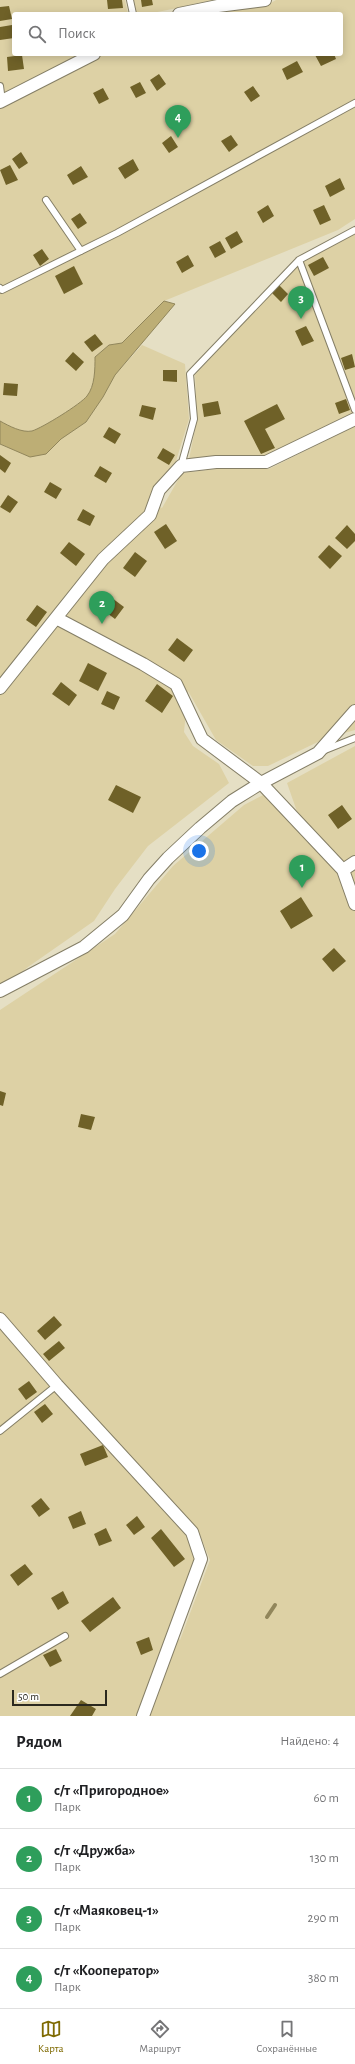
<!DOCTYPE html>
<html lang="ru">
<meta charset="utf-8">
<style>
body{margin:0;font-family:"Alegreya Sans",sans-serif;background:#f2f2f2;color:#202124}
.scale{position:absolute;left:12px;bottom:10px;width:95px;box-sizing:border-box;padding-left:4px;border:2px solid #2b291f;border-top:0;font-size:11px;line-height:14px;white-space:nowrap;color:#2b291f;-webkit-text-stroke:3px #fff;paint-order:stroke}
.you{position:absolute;left:199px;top:851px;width:14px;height:14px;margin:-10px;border:3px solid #fff;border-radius:50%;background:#1a73e8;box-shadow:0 0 0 6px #1a73e833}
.badge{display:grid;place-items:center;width:26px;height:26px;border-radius:50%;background:#7f6a02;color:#fff;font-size:13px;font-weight:700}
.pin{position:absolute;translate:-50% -33px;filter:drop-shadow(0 1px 2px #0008)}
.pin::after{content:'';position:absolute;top:21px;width:14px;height:12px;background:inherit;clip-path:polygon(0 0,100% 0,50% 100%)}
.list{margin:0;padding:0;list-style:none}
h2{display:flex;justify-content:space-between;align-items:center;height:52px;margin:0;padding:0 16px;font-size:17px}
h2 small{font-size:13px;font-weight:400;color:#757577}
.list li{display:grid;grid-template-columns:26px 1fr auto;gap:12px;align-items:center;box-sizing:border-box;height:60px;padding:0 16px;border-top:1px solid #e0e0e0}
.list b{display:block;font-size:15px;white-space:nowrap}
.list p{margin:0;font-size:13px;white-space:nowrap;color:#757577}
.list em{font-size:13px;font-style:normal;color:#757577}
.icon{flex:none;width:22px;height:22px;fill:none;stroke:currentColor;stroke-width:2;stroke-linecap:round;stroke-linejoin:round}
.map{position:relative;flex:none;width:355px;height:1716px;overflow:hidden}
.search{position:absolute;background:#fff;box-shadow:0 2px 10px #0003;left:12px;right:12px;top:12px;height:44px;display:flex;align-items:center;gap:10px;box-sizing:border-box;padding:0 14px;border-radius:4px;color:#757577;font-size:15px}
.sheet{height:292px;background:#fff}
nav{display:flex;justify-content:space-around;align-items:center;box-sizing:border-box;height:56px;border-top:1px solid #e0e0e0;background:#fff;font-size:11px;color:#757577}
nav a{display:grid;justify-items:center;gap:2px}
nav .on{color:#7f6a02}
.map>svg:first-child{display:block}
.green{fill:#ddd1a5;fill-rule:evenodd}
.water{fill:#bdae75;stroke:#91865b}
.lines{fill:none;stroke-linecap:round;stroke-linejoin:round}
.stream{stroke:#91865b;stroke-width:4}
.building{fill:#6f6128}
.lane-casing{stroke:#847e66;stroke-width:8}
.street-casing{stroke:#847e66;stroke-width:14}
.lane{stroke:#fff;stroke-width:6}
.street{stroke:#fff;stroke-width:12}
</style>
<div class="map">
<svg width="355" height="1716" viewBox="0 0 355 1716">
<rect width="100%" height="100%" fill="#e5dfc4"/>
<path class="green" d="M0,0H125L128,14H14V54H341V14H195L217,9L264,7L276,0H355V219L338,230L164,301L122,343L109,345L95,357C95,369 95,386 87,396C81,404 42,428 32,431C22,433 9,426 0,421Z
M134,0H216C189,3 163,14 136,14Z
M355,233V414L263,459H189L197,420L195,375L298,263Z
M142,345L185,364L189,419L176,461L155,486L151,502L162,508L182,473L216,469H269L355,426V730L326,738L268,766H253L216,740L188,691L184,732L193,746L219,764L229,783L148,846L115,889L94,921L28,967L0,990V444L6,447L46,454L61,439L86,422L103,397L115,375Z
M355,746V1716H0V1010L115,934L173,866L244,805L265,794L272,799L308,843L287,783ZM81,1402L198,1530L210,1560L180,1640L171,1624L196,1561L188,1533L71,1406Z"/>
<path class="water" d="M164,301L175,304L115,375L103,397L86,422L61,439L46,454L30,457L0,444V421C9,426 22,433 32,431C42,428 81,404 87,396C95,386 95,369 95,357L109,345L122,343Z"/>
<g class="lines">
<path class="stream" d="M267,1617L275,1605"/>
</g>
<path class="building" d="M107,0H122L123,8L108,9Z
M141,0H152L153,5L142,7Z
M9,6L12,19L0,21V7Z
M12,25L14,38L0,40V27Z
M318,54H334L336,59L321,66L315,55Z
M22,55L24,69L8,71L7,57Z
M297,61L303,72L287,80L282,69Z
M159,74L166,84L157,91L150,80Z
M140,82L146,93L136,98L130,87Z
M253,86L260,96L251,102L244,92Z
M103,88L109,99L99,104L93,93Z
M231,135L238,145L229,152L221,141Z
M171,136L178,147L169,153L162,143Z
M21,152L28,163L19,169L12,159Z
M133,159L139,170L125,179L118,168Z
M10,165L18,180L6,185L0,170Z
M81,166L88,177L73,185L67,175Z
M340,178L345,189L330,197L325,186Z
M268,205L274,216L263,223L257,212Z
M324,205L331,220L320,225L313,210Z
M80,213L87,223L78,229L71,219Z
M237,231L243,242L231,249L225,238Z
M220,241L226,252L215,258L209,247Z
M42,249L49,259L40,266L33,255Z
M188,255L194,266L182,273L176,262Z
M323,257L329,268L314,276L308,265Z
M74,266L83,284L64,294L55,276Z
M279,285L288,294L281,302L272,293Z
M306,326L314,341L302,346L295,331Z
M95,334L103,344L92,352L84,342Z
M73,352L84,362L76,371L65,361Z
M352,354L355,367L345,370L341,358Z
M163,370H177V382L163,381Z
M4,383L18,384L17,396L3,395Z
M346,399L350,410L339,414L335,403Z
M218,401L221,414L204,417L202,404Z
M277,404L285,419L265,429L275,448L261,454L244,421Z
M142,405L156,408L153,420L139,416Z
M109,427L121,434L115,444L103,437Z
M163,448L175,455L169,465L157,458Z
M0,455L11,463L5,473L0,469Z
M100,466L112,473L106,483L94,476Z
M50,482L62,489L56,499L44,492Z
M8,495L18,502L10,513L0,507Z
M83,509L95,516L90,526L77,520Z
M166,524L177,541L165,549L154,532Z
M347,525L355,534V541L347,549L335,538Z
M69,542L85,554L76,566L60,553Z
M329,545L342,556L330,569L318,557Z
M135,552L147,561L135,577L123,568Z
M108,595L124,607L115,619L99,607Z
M37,605L47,612L36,627L26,620Z
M177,638L193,650L184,662L168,650Z
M88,663L107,673L98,691L79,681Z
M61,682L77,695L69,706L52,694Z
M157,684L173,696L162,713L145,701Z
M107,691L120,697L114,710L101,704Z
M116,785L141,797L133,813L108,800Z
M342,805L352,819L338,829L328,815Z
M301,897L313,916L291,929L280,911Z
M334,948L346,961L333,972L322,959Z
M0,1091L6,1093L3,1106L0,1105Z
M81,1114L95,1117L91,1130L78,1127Z
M54,1316L62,1325L45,1340L37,1331Z
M59,1341L65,1348L49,1361L43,1354Z
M29,1381L37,1392L26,1400L18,1389Z
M45,1404L53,1414L42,1423L34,1412Z
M103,1445L108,1457L85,1466L80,1454Z
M41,1498L50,1509L39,1517L31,1506Z
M81,1511L86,1524L73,1529L68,1517Z
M137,1516L145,1527L134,1535L126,1525Z
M106,1528L112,1541L99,1546L94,1534Z
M161,1529L185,1559L174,1567L151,1538Z
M25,1564L33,1574L18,1586L10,1575Z
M63,1591L69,1603L58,1610L51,1598Z
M113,1597L121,1608L90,1632L81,1621Z
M149,1637L153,1650L141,1655L136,1642Z
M56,1649L62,1661L50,1667L43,1655Z
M81,1700L96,1709L92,1716H70Z"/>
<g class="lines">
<g class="lane-casing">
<path id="lane" d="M130,0L133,14
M0,86L2,101
M46,200L81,251
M299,260L355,410
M0,288L2,290L117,233L355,103
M181,466L194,419L190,374L299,260L355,230
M325,750L355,738
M0,1431L57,1385
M0,1674L65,1636"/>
</g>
<g class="street-casing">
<path id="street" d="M179,14L218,6L265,0
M0,102L94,54
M56,618L143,664L176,684L202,739L261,783L343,870L355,904
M0,688L103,559L150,515L159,490L181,466L216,462H266L355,419
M343,870L355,862
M0,991L84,947L123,915L149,879L168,858L200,828L232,801L261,783L318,753L355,711
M0,1319L57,1385L192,1532L201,1559L143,1716"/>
</g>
<use href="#lane" class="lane"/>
<use href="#street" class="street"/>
</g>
</svg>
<div class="scale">50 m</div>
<div class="you"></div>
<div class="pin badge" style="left:302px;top:888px;background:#2e9e5b">1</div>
<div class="pin badge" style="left:102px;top:624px;background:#2e9e5b">2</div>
<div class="pin badge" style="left:301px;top:319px;background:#2e9e5b">3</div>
<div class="pin badge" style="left:178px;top:138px;background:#2e9e5b">4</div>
<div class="search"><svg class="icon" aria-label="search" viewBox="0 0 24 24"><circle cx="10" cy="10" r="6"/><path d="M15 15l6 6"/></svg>Поиск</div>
</div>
<section class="sheet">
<h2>Рядом<small>Найдено: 4</small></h2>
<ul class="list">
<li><span class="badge" style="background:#2e9e5b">1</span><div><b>с/т «Пригородное»</b><p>Парк</p></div><em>60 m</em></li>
<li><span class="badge" style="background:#2e9e5b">2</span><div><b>с/т «Дружба»</b><p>Парк</p></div><em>130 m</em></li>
<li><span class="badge" style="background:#2e9e5b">3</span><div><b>с/т «Маяковец-1»</b><p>Парк</p></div><em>290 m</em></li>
<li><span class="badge" style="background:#2e9e5b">4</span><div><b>с/т «Кооператор»</b><p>Парк</p></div><em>380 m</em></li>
</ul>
</section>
<nav>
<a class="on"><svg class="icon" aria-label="map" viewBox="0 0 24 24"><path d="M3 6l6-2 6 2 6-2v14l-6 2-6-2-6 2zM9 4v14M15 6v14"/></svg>Карта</a>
<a><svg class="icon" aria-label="directions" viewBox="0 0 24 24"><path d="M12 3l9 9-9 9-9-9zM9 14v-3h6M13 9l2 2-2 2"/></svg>Маршрут</a>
<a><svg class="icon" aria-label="saved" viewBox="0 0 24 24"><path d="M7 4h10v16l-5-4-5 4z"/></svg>Сохранённые</a>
</nav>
